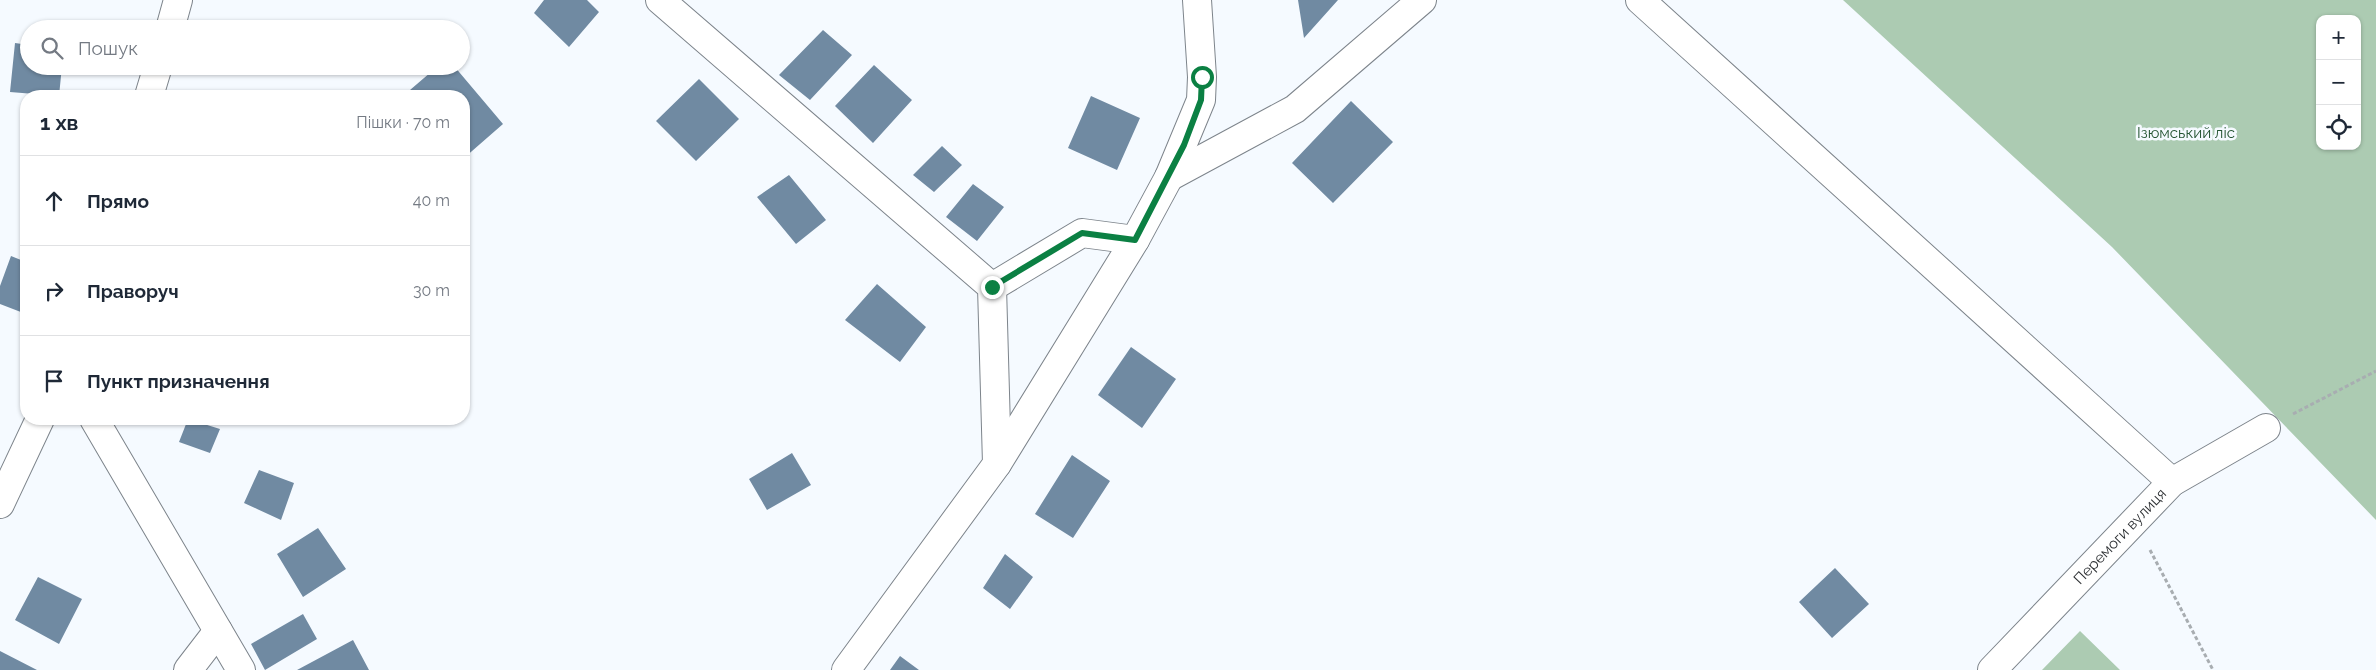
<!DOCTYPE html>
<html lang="uk">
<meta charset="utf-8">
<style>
body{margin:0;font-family:Raleway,sans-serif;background:#f2f2f3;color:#1f2937}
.controls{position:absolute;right:15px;top:15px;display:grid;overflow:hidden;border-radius:10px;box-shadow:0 1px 4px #0004}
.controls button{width:45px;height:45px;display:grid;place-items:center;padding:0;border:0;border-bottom:1px solid #e0e1e3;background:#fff;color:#1f2937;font:25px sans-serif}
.stop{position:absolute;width:15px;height:15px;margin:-11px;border:4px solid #0b8043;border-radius:50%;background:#fff}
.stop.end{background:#0b8043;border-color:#fff;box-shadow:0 1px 5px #0008}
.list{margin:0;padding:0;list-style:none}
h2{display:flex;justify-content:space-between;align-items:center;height:65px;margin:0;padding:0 20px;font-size:21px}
h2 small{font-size:16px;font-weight:400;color:#747a83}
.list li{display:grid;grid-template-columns:32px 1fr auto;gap:15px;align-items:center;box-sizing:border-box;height:90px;padding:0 20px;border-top:1px solid #e0e1e3}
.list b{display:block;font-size:19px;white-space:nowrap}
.list em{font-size:16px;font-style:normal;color:#747a83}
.icon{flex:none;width:28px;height:28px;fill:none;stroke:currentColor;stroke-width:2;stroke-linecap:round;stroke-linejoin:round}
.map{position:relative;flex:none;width:2376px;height:670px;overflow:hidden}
.search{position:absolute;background:#fff;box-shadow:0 1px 4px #0004;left:20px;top:20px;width:450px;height:55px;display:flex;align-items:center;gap:12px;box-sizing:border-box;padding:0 18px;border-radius:28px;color:#747a83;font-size:19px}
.panel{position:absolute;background:#fff;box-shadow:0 1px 4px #0004;left:20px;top:90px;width:450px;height:335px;border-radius:20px}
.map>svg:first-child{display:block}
.forest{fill:#accbb2;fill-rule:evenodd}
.building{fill:#708aa2}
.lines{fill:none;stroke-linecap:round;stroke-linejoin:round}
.minor-casing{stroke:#7d848b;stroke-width:30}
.path{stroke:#a8adb1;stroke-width:3;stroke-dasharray:4 2.5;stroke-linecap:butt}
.minor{stroke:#fff;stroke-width:28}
.route{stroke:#0b8043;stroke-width:6}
.labels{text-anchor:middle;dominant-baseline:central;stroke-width:5;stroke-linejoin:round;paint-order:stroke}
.park-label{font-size:15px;fill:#245432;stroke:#f5faff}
.street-label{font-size:15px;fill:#2e3134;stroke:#f5faff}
</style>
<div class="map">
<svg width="2376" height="670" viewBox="0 0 2376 670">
<rect width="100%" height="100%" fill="#f5faff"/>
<path class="forest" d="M1843,0H2376V520L2112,247ZM2320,19H2357V146H2320Z
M2080,631L2120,670H2042Z"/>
<path class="building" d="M544,0H587L599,12L569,47L534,13Z
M1298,0H1338L1304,38Z
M823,30L852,55L810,100L779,75Z
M15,43L29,45V66H62L59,96L10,92Z
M874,65L912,100L873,143L835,106Z
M438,66H454L503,124L464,158V96H403Z
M699,79L739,119L696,161L656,121Z
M1091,96L1140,118L1117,170L1068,148Z
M1351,101L1393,142L1333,203L1292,163Z
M942,146L962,165L934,192L913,175Z
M789,175L826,220L796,244L757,197Z
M973,184L1004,207L977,241L946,217Z
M11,256L26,262V314L0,304V286Z
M877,284L926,327L900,362L845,320Z
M1131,347L1176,379L1142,428L1098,395Z
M188,419L220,429L210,453L179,442Z
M792,453L811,485L767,510L749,479Z
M1072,455L1110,481L1073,538L1035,514Z
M259,470L294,483L281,520L244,503Z
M318,528L346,569L303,597L277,554Z
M1005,554L1033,577L1010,609L983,588Z
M1835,568L1869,604L1832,638L1799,602Z
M38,577L82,599L59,644L15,620Z
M303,614L317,639L265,670L251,644Z
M353,640L369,670H297Z
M0,651L37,670H0Z
M900,656L919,670H890Z"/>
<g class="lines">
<g class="minor-casing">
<g id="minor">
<path d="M660,0L992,287L997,464L846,670"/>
<path d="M1640,0L2172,482"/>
<path d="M170,29L178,0"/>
<path d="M149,96L158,66"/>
<path d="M1169,177L1295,109L1422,0"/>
<path d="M992,287L1082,233L1135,240L1169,177L1201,100L1202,77L1197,0"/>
<path d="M94,419L241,670"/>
<path d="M997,464L1135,240"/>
<path d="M0,504L40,419"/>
<path d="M188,670L218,631"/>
<path id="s1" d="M1992,670L2172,482L2266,428"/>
</g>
</g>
<path class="path" d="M2293,414L2376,371
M2150,550L2213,670"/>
<use href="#minor" class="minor"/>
</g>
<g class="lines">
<path class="route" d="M992,287L1082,233L1135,240L1184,145L1201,100L1202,77"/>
</g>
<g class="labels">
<g class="park-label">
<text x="2186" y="133">Ізюмський ліс</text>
</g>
<g class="street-label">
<text stroke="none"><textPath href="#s1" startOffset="185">Перемоги вулиця</textPath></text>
</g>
</g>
</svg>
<div class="controls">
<button>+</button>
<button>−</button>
<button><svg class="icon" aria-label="locate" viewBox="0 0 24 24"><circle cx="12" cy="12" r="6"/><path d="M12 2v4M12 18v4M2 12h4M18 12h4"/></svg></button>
</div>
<div class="stop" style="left:1202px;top:77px"></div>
<div class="stop end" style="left:992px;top:287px"></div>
<div class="search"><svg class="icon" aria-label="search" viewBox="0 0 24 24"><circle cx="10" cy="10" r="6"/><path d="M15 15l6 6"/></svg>Пошук</div>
<section class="panel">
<h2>1 хв<small>Пішки · 70 m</small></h2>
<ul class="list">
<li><svg class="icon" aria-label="ahead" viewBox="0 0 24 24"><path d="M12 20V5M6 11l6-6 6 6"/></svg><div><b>Прямо</b></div><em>40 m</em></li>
<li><svg class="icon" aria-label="right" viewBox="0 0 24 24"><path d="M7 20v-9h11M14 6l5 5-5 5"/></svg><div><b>Праворуч</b></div><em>30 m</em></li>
<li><svg class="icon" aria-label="arrive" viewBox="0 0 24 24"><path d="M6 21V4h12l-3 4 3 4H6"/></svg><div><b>Пункт призначення</b></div></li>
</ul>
</section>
</div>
